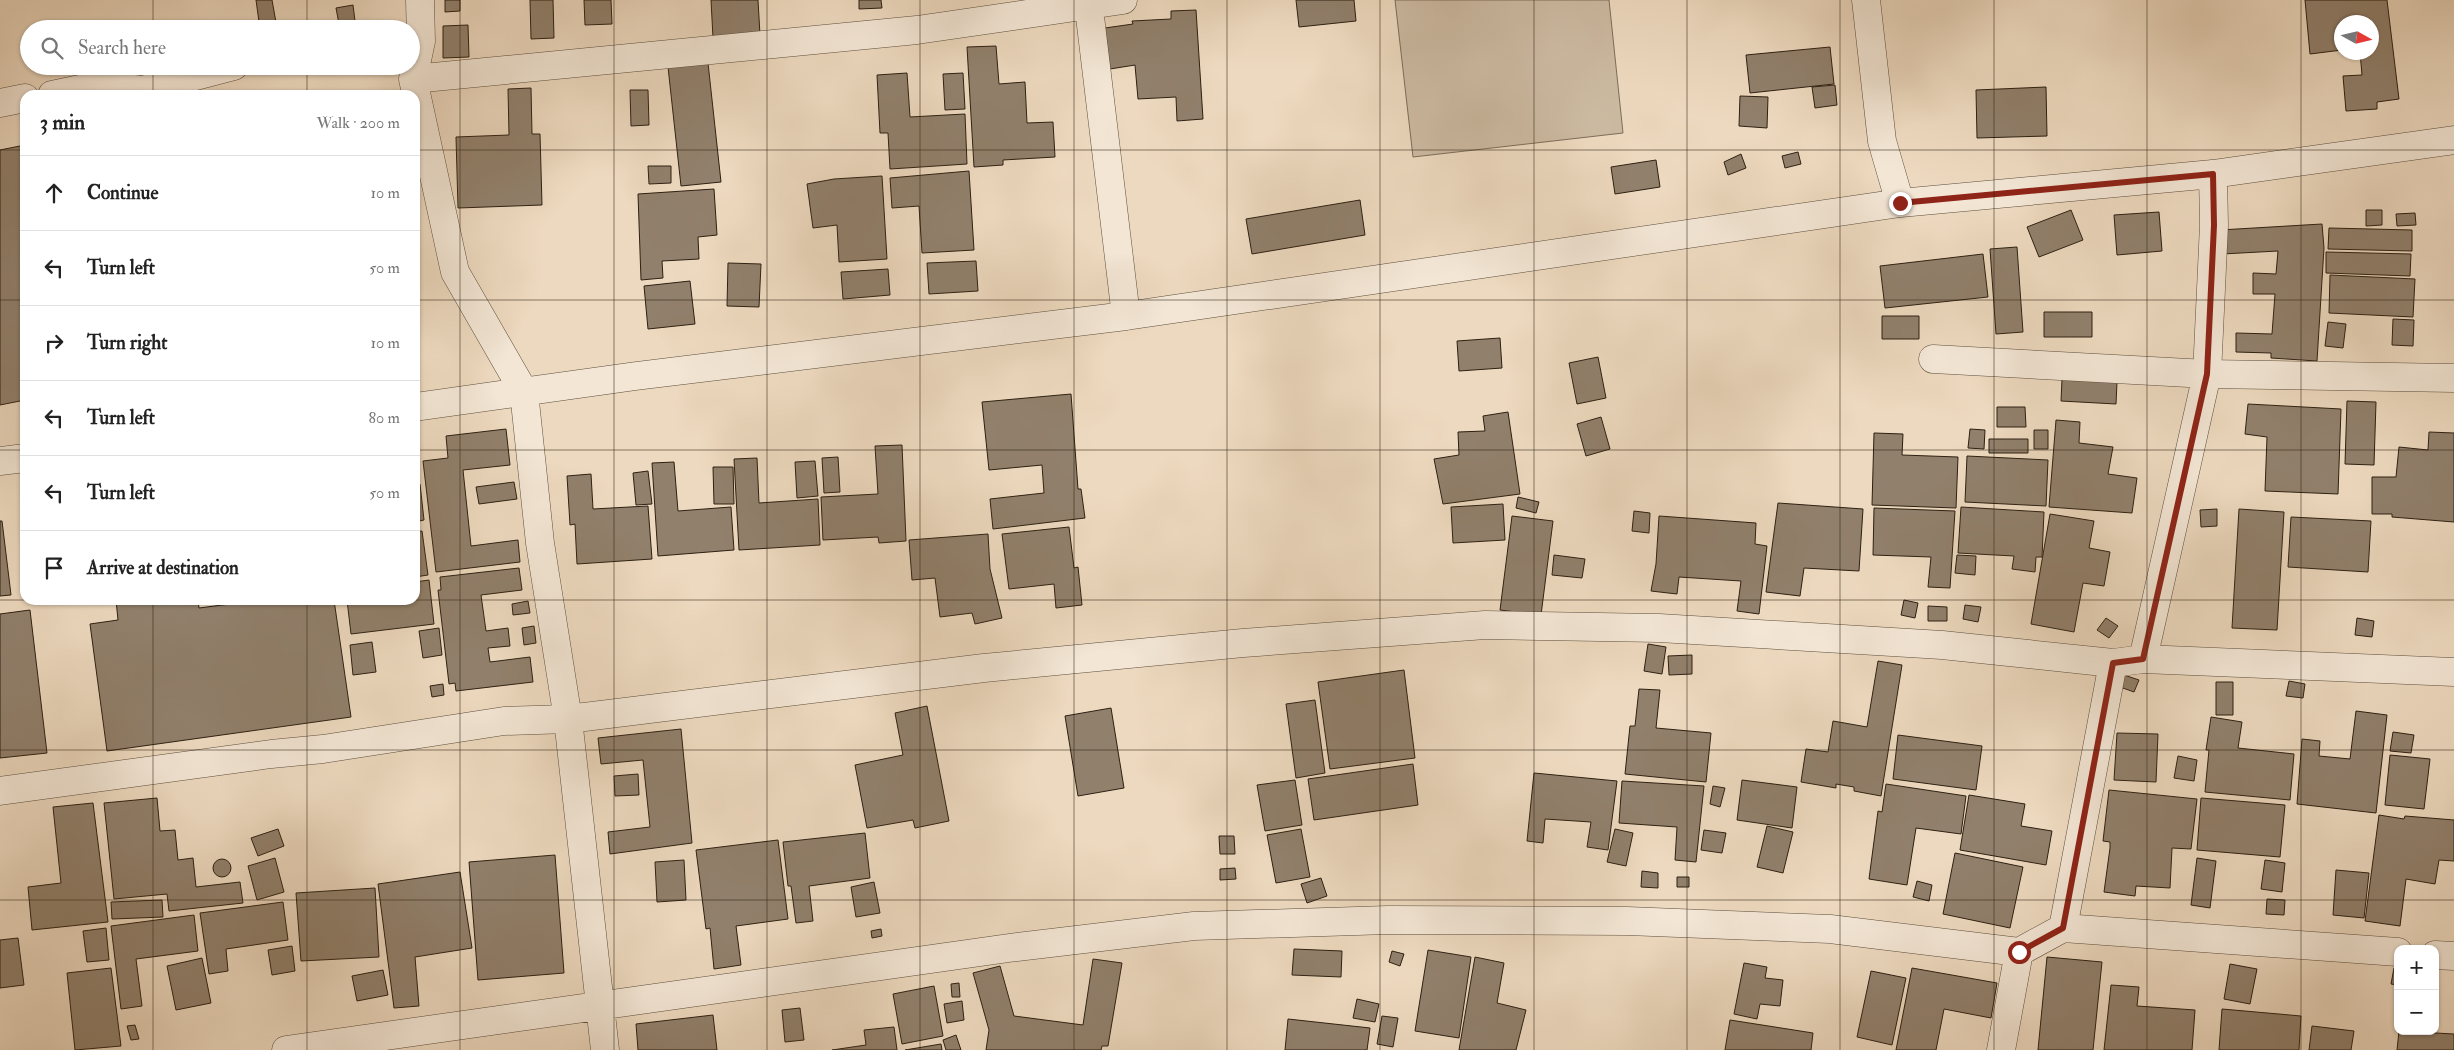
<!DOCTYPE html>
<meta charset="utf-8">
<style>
body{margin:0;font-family:"IM FELL Double Pica",serif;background:#f6f6f6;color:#222}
.controls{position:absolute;right:15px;bottom:15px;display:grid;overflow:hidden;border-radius:10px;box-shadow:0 1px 4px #0004}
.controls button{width:45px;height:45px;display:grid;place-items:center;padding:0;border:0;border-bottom:1px solid #e0e0e0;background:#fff;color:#222;font:25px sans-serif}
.compass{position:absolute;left:2334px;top:15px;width:45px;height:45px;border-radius:50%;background:#fff;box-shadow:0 1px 4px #0004;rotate:98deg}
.stop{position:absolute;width:15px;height:15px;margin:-11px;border:4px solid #8f2418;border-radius:50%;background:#fff}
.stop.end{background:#8f2418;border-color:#fff;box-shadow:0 1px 5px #0008}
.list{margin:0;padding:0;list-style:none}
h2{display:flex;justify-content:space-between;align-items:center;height:65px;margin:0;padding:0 20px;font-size:21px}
h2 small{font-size:16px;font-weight:400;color:#767676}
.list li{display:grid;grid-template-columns:32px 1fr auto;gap:15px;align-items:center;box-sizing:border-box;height:75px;padding:0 20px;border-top:1px solid #e0e0e0}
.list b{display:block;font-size:19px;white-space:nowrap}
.list em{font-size:16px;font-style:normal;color:#767676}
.icon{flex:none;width:28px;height:28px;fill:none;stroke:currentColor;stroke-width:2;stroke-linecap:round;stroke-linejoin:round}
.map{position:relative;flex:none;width:2454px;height:1050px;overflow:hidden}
.search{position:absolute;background:#fff;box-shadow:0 1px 4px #0004;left:20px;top:20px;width:400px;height:55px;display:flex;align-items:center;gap:12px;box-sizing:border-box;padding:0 18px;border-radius:28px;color:#767676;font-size:19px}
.panel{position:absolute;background:#fff;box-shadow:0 1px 4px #0004;left:20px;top:90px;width:400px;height:515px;border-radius:15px}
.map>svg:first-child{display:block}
.green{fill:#ccbaa2;stroke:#7c6d5a}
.building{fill:#91806c;stroke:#2d2012}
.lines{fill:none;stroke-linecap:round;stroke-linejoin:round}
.minor-casing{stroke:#5d4e3d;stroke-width:29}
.minor{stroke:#f3e6d5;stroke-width:28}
.route{stroke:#8f2418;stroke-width:6}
.grid{fill:none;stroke:#2d2012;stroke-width:1;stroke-opacity:0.55}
</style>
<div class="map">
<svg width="2454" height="1050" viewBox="0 0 2454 1050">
<rect width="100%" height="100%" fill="#edd9bf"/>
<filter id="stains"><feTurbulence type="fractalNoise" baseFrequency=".004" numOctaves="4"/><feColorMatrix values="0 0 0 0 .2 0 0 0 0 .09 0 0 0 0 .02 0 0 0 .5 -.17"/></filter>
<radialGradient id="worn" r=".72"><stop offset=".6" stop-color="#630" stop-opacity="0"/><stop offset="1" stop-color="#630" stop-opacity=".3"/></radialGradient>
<path class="green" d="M1395,0H1609L1623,133L1413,157Z"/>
<path class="building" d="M256,0H272L277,28L260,29Z
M445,0H460V11L445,12Z
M530,0H553L554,38L531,39Z
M584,0H611L612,24L585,25Z
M711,0H758L760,35L713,38Z
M859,0H881L882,8L859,9Z
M1296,0H1354L1356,21L1299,27Z
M2305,0H2387L2399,99L2377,102V109L2346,111L2343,76L2362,75L2360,52H2372V22H2342V50L2310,54Z
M353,5L355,21L339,24L336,8Z
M1196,10L1203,119L1177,121L1176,97L1138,99L1135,65L1110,69L1105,28L1133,24L1132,21L1171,19V11Z
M468,25L469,57L443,58V26Z
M996,46L999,84L1025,82L1027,123L1053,122L1055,157L1003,160V165L974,167L967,47Z
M1830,47L1834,84L1750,93L1746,55Z
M708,63L721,182L681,186L668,67Z
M907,73L910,117L965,114L967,164L890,169L888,133H880L877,75Z
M963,73L965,109L945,110L943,74Z
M1835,85L1837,105L1815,108L1812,87Z
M2046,87L2047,136L1977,138L1976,90Z
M531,88L532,134H540L542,205L458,208L456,137L509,135L508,89Z
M630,90H648L649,125L631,126Z
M1740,96L1768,97L1767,128L1739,126Z
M25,145V400L0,405V150Z
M1798,152L1801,164L1785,168L1782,156Z
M1741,154L1746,168L1728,175L1724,162Z
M1656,160L1660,187L1615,194L1611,167Z
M648,166H671V183L649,184Z
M969,171L974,250L922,253L919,206L892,208L890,178Z
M882,176L887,259L839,262L837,225L813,228L807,184L834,179Z
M714,189L717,235L698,237L699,259L662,261L663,278L641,280L638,194Z
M1360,200L1365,235L1252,254L1246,219Z
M2071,210L2083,240L2039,257L2027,227Z
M2366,210H2382V225L2366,226Z
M2159,212L2162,251L2117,255L2114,215Z
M2415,213L2416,225L2397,226L2396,214Z
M2322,224L2324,248L2317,361L2271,358V353L2236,352V333L2272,334L2275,294H2253V273L2276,274L2278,251L2222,254L2220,230Z
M2329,228L2412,230V251L2328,249Z
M2017,247L2023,332L1996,334L1990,249Z
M2326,252L2411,254L2410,276L2326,273Z
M1983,254L1988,297L1885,308L1880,266Z
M976,261L978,291L929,294L927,263Z
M728,263L761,264L759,307L727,306Z
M888,269L890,295L843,299L841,272Z
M2330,275L2415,279L2413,317L2329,313Z
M690,281L695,324L648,329L644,286Z
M2044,312H2092V337H2044Z
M1882,316H1919V339H1882Z
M2393,319L2414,320L2413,346L2392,345Z
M2328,322L2346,324L2343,348L2325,346Z
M1500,338L1502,368L1459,371L1457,341Z
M1598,357L1606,398L1577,404L1569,363Z
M2062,379L2117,382L2116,404L2061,401Z
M1071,394L1078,489H1081L1085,518L993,529L990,499L1044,493L1042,465L989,470L982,402Z
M2347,401L2376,402L2374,465L2345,464Z
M2248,404L2341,409L2338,494L2265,491L2267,437L2245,434Z
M1997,407H2025L2026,427H1997Z
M1508,412L1520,494L1443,504L1434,459L1459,455L1458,432L1485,431L1483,416Z
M1601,417L1610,449L1586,456L1577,424Z
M2056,420L2080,422L2079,443L2113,447L2108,474L2137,478L2132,513L2049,507Z
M506,429L510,465L463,470L471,546L518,540L520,562L436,572L423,461L448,458L446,436Z
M1970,429L1985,430L1984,449L1968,448Z
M2034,430H2048V449H2034Z
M2429,432L2454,433V522L2392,517V514H2372V477H2396L2399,447L2428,450Z
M1874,433L1903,434L1902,455L1958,457L1956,508L1872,505Z
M1989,439H2028V453H1989Z
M902,445L906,541L879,543L878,537L823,540L821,497L878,494L875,446Z
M1967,456L2048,460L2046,506L1965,502Z
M838,457L840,492L824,493L822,458Z
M757,458L759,503L818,499L820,545L739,550L734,459Z
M815,461L818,496L797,498L795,462Z
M674,462L678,511L731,507L734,550L658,556L652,463Z
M713,467H733L734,504H714Z
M648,471L652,504L636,505L633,473Z
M591,474L593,509L648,506L652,559L577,564L575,524L570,525L567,476Z
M514,482L517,499L479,504L476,487Z
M415,484H420L424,520L415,522Z
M1518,497L1539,502L1536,513L1516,508Z
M1778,503L1863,509L1859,571L1804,568L1800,596L1766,592Z
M1503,504L1505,540L1453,543L1451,507Z
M1961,507L2044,512L2042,557H2036L2035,572L2012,569L2014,556L1958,553Z
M1874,508L1955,511L1950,588L1928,587L1931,557L1873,555Z
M2217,509V526L2201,527L2200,510Z
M2239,509L2284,512L2277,630L2232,628Z
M1634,511L1650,513L1649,533L1632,531Z
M2050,514L2094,521L2089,548L2110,552L2104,586L2083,583L2074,632L2031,624Z
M1512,516L1553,521L1541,615L1500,610Z
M1659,516L1756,523L1755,544L1767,546L1759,614L1737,611L1741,581L1679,577L1677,594L1651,591L1656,564Z
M2291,517L2371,521L2368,572L2288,567Z
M0,521H2L11,595L0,596Z
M1069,527L1074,568L1078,567L1082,605L1056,608L1054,584L1009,589L1002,534Z
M422,531L428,575L415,577V532Z
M988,534L990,569L1002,618L975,624L972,613L940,617L935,578L912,580L909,540Z
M1554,555L1585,559L1582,578L1552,575Z
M1957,555L1976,556L1975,575L1955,573Z
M519,568L522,590L481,595L486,631L508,628L510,646L488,648L490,662L530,657L533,682L456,691L455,683L449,684L438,590H441L440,577Z
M429,580L434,624L351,634L347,600H415V582Z
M116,600H198L199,608L261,600H334L351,717L107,751L90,624L118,620Z
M1904,600L1918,603L1915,618L1901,615Z
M528,601L530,613L513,615L512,604Z
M1965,605L1981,607L1978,622L1963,619Z
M1928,606L1947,607V621H1928Z
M30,610L47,753L0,758V614Z
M2106,618L2118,626L2109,638L2097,630Z
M2357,618L2374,621L2372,637L2355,635Z
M534,626L536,643L524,645L522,628Z
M439,628L442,655L423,658L419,631Z
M372,642L376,672L353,675L350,645Z
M1648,644L1666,647L1662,674L1644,671Z
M1692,655V674L1669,675L1668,656Z
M1878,661L1902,665L1881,796L1854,791V787L1836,784V788L1801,782L1806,749L1828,752L1833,721L1867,727Z
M1404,670L1415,758L1330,769L1318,682Z
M2124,675L2139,680L2134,692L2120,687Z
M2289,681L2305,684L2303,698L2286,696Z
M2216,682H2233V715H2216Z
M443,684L444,695L432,697L430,686Z
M1639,689L1660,690L1656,728L1711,733L1706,782L1625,774L1630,726H1635Z
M1315,700L1325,773L1296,778L1286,704Z
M927,706L949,821L915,828L913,820L867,828L855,765L903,755L895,713Z
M1111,708L1124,788L1078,796L1065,716Z
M2356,711L2387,715L2376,813L2297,804L2302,739L2320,741L2319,756L2350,759Z
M2211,717L2242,722L2238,748L2294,754L2290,800L2205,792L2209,750H2206Z
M681,729L692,843L610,854L608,832L650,827L643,760L601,764L598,738Z
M2393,732L2414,735L2411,753L2390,751Z
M2117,733L2158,734L2156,782L2114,780Z
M1898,735L1982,746L1976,790L1893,779Z
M2390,755L2430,759L2424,809L2385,805Z
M2178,756L2197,760L2194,781L2174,778Z
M1413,764L1418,805L1314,820L1308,779Z
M1534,773L1617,781L1608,850L1587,847L1591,822L1545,819L1543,843L1527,841Z
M638,774L639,795L615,796L614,776Z
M1295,780L1302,825L1265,831L1257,785Z
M1742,780L1797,787L1792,828L1737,820Z
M1622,781L1704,786L1696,862L1675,860L1677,827L1619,823Z
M1886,784L1966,796L1961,834L1916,828L1907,885L1869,879L1878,811L1882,812Z
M1713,786L1725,788L1720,807L1710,804Z
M2109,790L2197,799L2191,849L2172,848L2170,888L2136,886L2135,896L2104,892L2110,848V842L2103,841Z
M1969,795L2025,804L2021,826L2052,831L2046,865L1960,850Z
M157,798L160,831L175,830L178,860L193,858L196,887L240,882L243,903L169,911L167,894L114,899L104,803Z
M2201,798L2285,805L2280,857L2197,850Z
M93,803L108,922L32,930L28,887L61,883L53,807Z
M2379,815L2404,819L2405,816L2454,820V861L2439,860L2435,884L2406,879L2400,926L2365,921Z
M1767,826L1793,832L1783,873L1757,867Z
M278,829L284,846L258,856L251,838Z
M1301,829L1310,877L1276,883L1267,835Z
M1615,829L1633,833L1626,866L1607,862Z
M1704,830L1726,833L1722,853L1701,850Z
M865,833L870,878L809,886L813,921L796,923L791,886H788L783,842Z
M1219,836H1234L1235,854H1220Z
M778,840L788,919L736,926L741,965L714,969L710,928L706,929L696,850Z
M1955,853L2023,867L2010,928L1943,914Z
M555,855L564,973L478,980L469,862Z
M275,858L284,892L257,900L248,866Z
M2197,858L2216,861L2210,908L2191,905Z
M213 868a9 9 0 1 1 18 0a9 9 0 1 1-18 0Z
M684,860L686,900L657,902L655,862Z
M2265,860L2285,863L2282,892L2261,889Z
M1235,868L1236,879L1220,880V869Z
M2336,870L2369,873L2364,918L2333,915Z
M1642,871L1658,873V888L1641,887Z
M460,872L472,948L415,957L419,1006L394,1008L378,884Z
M1677,877H1689V887H1677Z
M1321,878L1327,896L1307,903L1301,884Z
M1917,881L1932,885L1929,901L1913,897Z
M874,882L880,913L856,917L851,887Z
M375,888L379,957L301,961L296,893Z
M2267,899L2285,900L2284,915L2266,914Z
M162,900L163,917L112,919L111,902Z
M283,902L288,940L226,949L228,971L209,974L200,913Z
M194,915L198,951L136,959L142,1006L121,1009L111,926Z
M106,928L109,960L87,962L83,931Z
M881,929L882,936L872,938L871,931Z
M18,938L24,985L0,988V940Z
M292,946L295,971L272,975L268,950Z
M1294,949L1342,951L1341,977L1292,975Z
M1428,950L1471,957L1459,1038L1415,1031Z
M1392,951L1404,954L1400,966L1389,962Z
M1475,957L1504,963L1497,1003L1526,1010L1516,1050H1459Z
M2047,957L2102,962L2093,1050H2038Z
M202,958L211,1003L176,1010L167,966Z
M1093,959L1122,963L1108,1046H1102L1101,1050H986L989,1030L973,973L1000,966L1014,1016L1083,1025Z
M1744,963L1767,967L1765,978L1783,980L1780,1006L1760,1004L1757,1019L1734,1014Z
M2230,964L2257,969L2250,1004L2224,999Z
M111,968L121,1046L75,1050L67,973Z
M1912,968L1997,983L1991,1018L1944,1009L1936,1050H1896Z
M2394,968L2398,969V985L2391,984Z
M383,970L388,995L357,1001L352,976Z
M1871,971L1906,978L1892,1045L1857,1037Z
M959,983L960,997H952L951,984Z
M2111,985L2139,987L2137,1006L2195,1010L2192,1050H2104Z
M934,986L943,1036L902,1044L893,994Z
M1357,999L1379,1004L1375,1022L1353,1018Z
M962,1001L964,1020L947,1023L944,1004Z
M800,1008L804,1040L785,1042L782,1010Z
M2222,1009L2301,1016L2299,1050H2219Z
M713,1015L717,1050H638L636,1024Z
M1382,1016L1398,1018L1393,1047L1377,1044Z
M1288,1019L1370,1028L1367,1050H1285Z
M1730,1020L1813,1033L1811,1050H1725Z
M135,1025L139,1039L131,1040L127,1026Z
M2312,1026L2354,1031L2351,1050H2309Z
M894,1027L897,1050H832L866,1045L864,1030Z
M2399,1031L2454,1034V1050H2397Z
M956,1035L961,1050H946L943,1040Z
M941,1044L942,1050H905Z"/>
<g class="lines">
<g class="minor-casing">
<path id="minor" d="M420,0L421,41L413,79L455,272L524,392L540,543L568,719L605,1050
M1088,0L1126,316
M1866,0L1882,141L1900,203
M413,79L917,30L1123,0
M52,95L99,85L142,90L234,66
M0,103L25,98
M1933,359L2207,374L2454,378
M415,407L636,376L1126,316L1900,203L2213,174L2454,140
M0,461L25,458
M2143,659L2454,672
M0,791L271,754L323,749L504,721L568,719L984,668L1243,643L1485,625L1659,628L1942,645L2113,663
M2063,928L2398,952
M2435,955L2454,956
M286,1050L1009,948L1194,926L1388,920L1627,921L1830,929L2019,952
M2001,1050L2019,952L2063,928L2113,663L2143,659L2207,374L2214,225L2213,174"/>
</g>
<use href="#minor" class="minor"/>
</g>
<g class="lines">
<path class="route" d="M1900,203L2213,174L2214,225L2207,374L2143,659L2113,663L2063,928L2019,952"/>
</g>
<path class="grid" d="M153,0V29M307,0V29M460,0V1050M614,0V1050M767,0V1050M920,0V1050M1074,0V1050M1227,0V1050M1380,0V1050M1534,0V1050M1687,0V1050M1840,0V1050M1994,0V1050M2147,0V1050M2301,0V1050M153,66V95M307,66V95M0,150H25M415,150H2454M0,300H25M415,300H2454M0,450H25M415,450H2454M0,600H25M25,600H415M153,600V1050M307,600V1050M415,600H2454M0,750H2454M0,900H2454"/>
<rect width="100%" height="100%" filter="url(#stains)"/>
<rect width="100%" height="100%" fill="url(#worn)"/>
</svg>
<div class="controls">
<button>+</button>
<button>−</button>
</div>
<svg class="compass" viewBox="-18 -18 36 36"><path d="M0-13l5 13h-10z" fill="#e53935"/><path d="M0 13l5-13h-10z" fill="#767676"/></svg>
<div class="stop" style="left:2019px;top:952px"></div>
<div class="stop end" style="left:1900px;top:203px"></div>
<div class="search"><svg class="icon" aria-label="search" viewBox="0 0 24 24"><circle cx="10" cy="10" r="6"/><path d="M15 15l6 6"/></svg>Search here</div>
<section class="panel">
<h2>3 min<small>Walk · 200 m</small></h2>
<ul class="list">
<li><svg class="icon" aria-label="ahead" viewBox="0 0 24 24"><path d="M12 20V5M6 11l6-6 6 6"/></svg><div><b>Continue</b></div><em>10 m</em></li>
<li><svg class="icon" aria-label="left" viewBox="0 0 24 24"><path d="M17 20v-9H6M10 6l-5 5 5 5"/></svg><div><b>Turn left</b></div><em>50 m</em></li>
<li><svg class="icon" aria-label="right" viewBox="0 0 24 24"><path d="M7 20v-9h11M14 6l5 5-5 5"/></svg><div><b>Turn right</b></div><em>10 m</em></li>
<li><svg class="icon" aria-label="left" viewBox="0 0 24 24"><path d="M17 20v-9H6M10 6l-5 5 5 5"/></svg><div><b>Turn left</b></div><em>80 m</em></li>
<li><svg class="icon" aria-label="left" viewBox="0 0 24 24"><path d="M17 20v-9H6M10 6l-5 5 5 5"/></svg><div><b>Turn left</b></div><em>50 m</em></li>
<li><svg class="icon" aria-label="arrive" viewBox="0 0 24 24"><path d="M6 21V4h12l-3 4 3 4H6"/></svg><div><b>Arrive at destination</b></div></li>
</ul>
</section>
</div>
